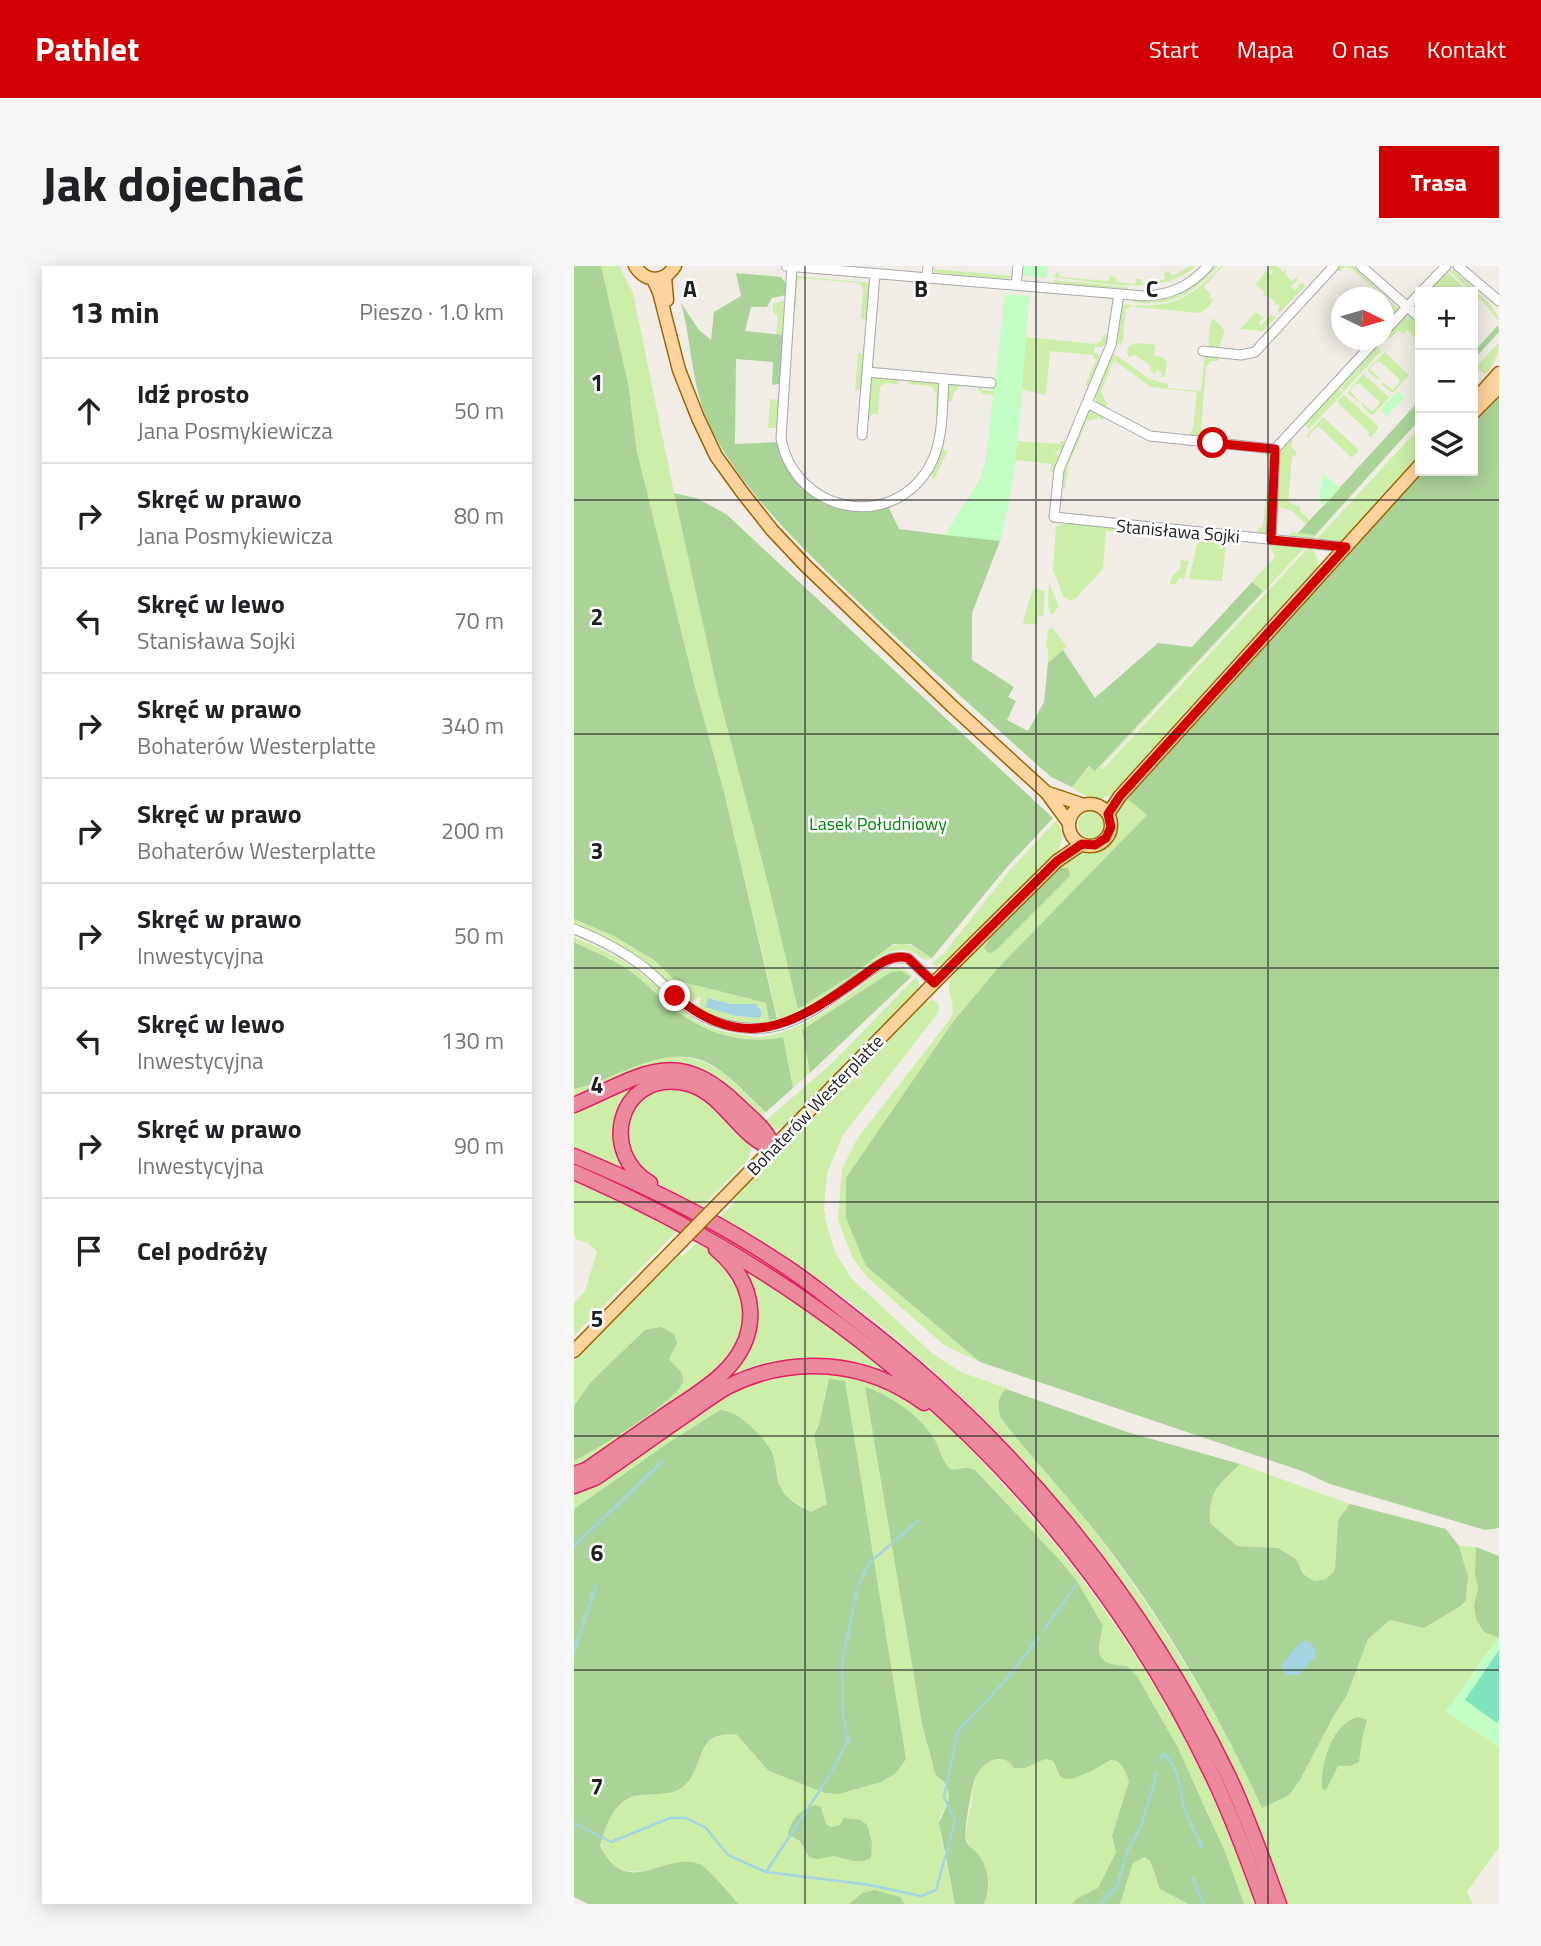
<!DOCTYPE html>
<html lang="pl">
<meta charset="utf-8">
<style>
body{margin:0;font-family:"Titillium Web",sans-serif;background:#f6f6f6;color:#202124}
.controls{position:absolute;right:21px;top:21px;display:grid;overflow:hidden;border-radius:0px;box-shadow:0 4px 18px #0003}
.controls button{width:63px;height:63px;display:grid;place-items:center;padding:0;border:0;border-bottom:2px solid #e0e0e0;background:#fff;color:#202124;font:35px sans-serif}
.compass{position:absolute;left:757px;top:21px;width:63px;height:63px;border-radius:50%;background:#fff;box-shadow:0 4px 18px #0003;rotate:95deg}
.stop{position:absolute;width:21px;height:21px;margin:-16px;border:5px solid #d00003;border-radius:50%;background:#fff}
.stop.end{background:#d00003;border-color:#fff;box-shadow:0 2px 7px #0008}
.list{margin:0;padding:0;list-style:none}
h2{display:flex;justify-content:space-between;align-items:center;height:91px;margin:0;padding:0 28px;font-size:30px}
h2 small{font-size:23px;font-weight:400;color:#757577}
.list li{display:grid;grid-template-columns:46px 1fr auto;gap:21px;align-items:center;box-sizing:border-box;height:105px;padding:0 28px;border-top:2px solid #e0e0e0}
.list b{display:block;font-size:26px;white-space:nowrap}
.list p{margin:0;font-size:23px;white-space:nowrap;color:#757577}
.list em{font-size:23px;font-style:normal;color:#757577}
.icon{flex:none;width:38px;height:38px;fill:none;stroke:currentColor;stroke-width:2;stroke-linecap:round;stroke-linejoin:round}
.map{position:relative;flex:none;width:925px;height:1638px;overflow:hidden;border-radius:0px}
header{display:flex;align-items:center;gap:42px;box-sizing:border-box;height:98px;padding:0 35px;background:#d00003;color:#fff}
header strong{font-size:33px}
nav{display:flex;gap:38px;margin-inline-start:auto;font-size:24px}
.intro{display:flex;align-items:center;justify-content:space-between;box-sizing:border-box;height:168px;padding:0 42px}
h1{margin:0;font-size:49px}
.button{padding:18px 32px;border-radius:0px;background:#d00003;color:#fff;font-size:24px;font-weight:700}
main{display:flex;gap:42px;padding:0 42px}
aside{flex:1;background:#fff;border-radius:0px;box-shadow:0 4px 18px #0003}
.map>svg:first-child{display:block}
.grass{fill:#cceea9;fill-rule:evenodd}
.forest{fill:#aad398}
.park{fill:#c1fdc5}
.pitch{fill:#7fe4bc}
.water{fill:#a4d4e1}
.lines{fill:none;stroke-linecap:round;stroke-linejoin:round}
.stream{stroke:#a4d4e1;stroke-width:2.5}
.minor-casing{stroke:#a7a7a7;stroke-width:11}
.major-casing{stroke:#9c6600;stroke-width:15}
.highway-casing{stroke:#e61c64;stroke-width:17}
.minor{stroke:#fff;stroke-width:9}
.major{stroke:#ffd39d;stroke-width:12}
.highway{stroke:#ec899d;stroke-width:14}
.major-bridge-casing{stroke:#9c6600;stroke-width:15;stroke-linecap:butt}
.major-bridge{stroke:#ffd39d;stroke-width:12}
.route{stroke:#d00003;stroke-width:9}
.grid{fill:none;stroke:#202020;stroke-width:2;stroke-opacity:0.55}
.labels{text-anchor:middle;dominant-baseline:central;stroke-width:5;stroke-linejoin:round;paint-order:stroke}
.street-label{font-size:18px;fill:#202020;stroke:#fff}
.park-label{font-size:18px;fill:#05870e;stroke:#fff}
.grid-label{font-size:23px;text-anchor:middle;font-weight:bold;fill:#202020;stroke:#fff;stroke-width:5;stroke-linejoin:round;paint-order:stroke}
</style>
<header>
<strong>Pathlet</strong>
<nav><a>Start</a><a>Mapa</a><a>O nas</a><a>Kontakt</a></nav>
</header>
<div class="intro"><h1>Jak dojechać</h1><a class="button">Trasa</a></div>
<main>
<aside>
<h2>13 min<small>Pieszo · 1.0 km</small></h2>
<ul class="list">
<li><svg class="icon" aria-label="ahead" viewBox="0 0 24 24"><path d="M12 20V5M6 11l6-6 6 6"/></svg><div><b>Idź prosto</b><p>Jana Posmykiewicza</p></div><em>50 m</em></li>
<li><svg class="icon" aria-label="right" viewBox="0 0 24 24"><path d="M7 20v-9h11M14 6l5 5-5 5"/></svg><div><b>Skręć w prawo</b><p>Jana Posmykiewicza</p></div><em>80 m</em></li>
<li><svg class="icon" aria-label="left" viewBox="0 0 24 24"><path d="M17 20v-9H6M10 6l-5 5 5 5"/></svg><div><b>Skręć w lewo</b><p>Stanisława Sojki</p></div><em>70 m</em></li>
<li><svg class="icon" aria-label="right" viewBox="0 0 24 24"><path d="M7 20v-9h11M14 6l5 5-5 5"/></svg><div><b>Skręć w prawo</b><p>Bohaterów Westerplatte</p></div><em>340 m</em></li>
<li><svg class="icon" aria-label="right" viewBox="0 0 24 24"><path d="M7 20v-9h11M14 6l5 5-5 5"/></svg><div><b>Skręć w prawo</b><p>Bohaterów Westerplatte</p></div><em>200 m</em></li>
<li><svg class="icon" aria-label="right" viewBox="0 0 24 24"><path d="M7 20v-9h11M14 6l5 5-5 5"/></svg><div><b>Skręć w prawo</b><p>Inwestycyjna</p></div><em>50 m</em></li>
<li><svg class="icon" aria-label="left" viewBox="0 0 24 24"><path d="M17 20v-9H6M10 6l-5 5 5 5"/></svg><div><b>Skręć w lewo</b><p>Inwestycyjna</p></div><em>130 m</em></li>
<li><svg class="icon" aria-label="right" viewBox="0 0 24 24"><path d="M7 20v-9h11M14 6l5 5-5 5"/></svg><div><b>Skręć w prawo</b><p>Inwestycyjna</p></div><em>90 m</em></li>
<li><svg class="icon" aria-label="arrive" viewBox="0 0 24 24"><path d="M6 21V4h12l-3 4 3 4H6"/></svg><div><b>Cel podróży</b></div></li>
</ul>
</aside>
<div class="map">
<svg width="925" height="1638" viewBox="0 0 925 1638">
<rect width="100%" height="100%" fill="#f1ede6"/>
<path class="grass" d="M27,0H45L59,27L100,227L310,683C330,673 342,679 358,692L350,694C339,683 327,682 313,687C259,730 194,784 124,743L127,732L124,731L117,738L76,700L56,686L0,658V653L40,670L80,694L101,714L192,737L195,754L204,753L150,526L121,421L63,186L54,117ZM134,732L157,738L185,740L188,746C164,758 154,747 134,732Z
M617,0H621C587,33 522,15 478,11L485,6V11L535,15L536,10L542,11L543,16L561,18L562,13H567L569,18L591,13L590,7L595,5L598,10Z
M641,0H644C619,28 598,41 559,36V34C594,39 618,25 641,0Z
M647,0H649L630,21L637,29L635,31L639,34L635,41L626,47L561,41L562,39C602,42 621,28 647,0Z
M696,0H703L709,6L713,3L711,8L718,15L723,11V15L717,20L721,24L727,17L732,19L705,47L703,44L706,40L703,38L700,40L701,36L693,29L689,30L690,26L684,20L680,21L693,4L696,9L699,6L694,3Z
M764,0H779L824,42L823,49L814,58L810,54L817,46V39L777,2L770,1L766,6L762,2Z
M358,3L439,10L434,13L363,7Z
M874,4H879C891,15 924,40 925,55L909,36Z
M872,5L895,26H852Z
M221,10L297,17L294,53H287L289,22L285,17L228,12L223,16L222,40H218Z
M479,14L553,21L554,23L480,17Z
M455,30L452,71L522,78L527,75L530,68L535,71L534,77L528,81H521L520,86L525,89L527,96L516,122L511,119L522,94L519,89L476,85L472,129L447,123L442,181L443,175L485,178L487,175H490L489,183L480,188L486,191L482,205L476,207L477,198L441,194L442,185L413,224Z
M212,34L210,69L202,68L204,51L199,45V38Z
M547,38L559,39L552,43L549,72L546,80L542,76Z
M682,46L690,52L685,56L687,59L697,49L702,51L689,65L666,63Z
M836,50L846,55V77L833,64L829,68L824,64L816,73L813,69L829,51Z
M639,52L651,65L644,83L636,81C633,74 635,58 639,52Z
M925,76C925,88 919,100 911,109L902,101Z
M562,77L581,79L580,90L588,91L593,95L591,111H586L588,107L583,104L580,108L576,104L577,100L561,89L555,91L553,86L555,80Z
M802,80L807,85L770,125L764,119Z
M811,86L835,109L819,127L808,119V116L819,124L825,117V113L807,96H802L796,103L806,112L805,114L794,106V103Z
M284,87L291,88L288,124H281Z
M541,88L575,113L594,118V122L627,125L631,91L645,89L644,95H637L632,101L627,163L631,168L644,169L643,173L615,170L619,162L623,126L577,121L540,94L527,125L533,138L532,142L522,137L521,127L537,90Z
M789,108L815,131L799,149H796L787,138L788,137L798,145L805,139V135L786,118H782L776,125L785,134L784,135L773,127Z
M297,111H324V118L312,117L306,121L304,148H297L296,154H292Z
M335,114L363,116L366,119L365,147L362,149V127L357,120L334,118Z
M377,116L407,120L408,124L419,125V120H422L421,129L408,128L403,121L386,120L379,128L378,135H371L374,118Z
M763,121L769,127L735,163L729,157Z
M770,129L803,159L804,162L797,171L794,169L796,167L766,139L763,135Z
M196,133L205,134L203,162H194Z
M516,144L531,149L529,154L525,152L513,155L494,200L491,223H489L488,207L512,148Z
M749,151L785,184L778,192L744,160L735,169L736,173L732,170Z
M846,153L737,275L715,273L716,266L741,269Z
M846,161V193L769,276H740Z
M719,172L717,180L722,185V190L718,191L714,236L726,241V245L736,255L732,258L717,244L701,241L704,186L716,173Z
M368,183L374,185L360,213L355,206Z
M693,185L698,187L693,268L684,269V264L689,259L696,194L692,190Z
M490,256L546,261L545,266L532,265L529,303L502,332L495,335L492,331L490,332L479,304L482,261Z
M632,270L657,275V277H652L648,315L615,313L623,278Z
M695,277L732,280L527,501L529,503L735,281C745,288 746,299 741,309L539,528C525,537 510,531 498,521L516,500L522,505L688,325L678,316L701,291Z
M607,294L615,295L610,313L605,311L602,318H596L598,310L606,303Z
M475,317L485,340L479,348H476L474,337Z
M460,322L471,325L469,350L464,349L463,358H449L453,340Z
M477,361L493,380L474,397V382L472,381L474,364H476Z
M550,530L574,549L425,701L292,1000L406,1096L371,1080L294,1012L279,993L264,954L268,903L283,873L377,752C382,739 375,733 375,720C375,707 403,684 413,674L410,681L422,683L495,610L478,606L508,584H524L534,578L540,567L541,549Z
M504 559a13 13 0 1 1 26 0a13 13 0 1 1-26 0Z
M482,555C492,570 489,577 479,591L373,695L363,700L357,698L369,688L436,604Z
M0,671C24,681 45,691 66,706C104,734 109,759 162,768C171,769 180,772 188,771C225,765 253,745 282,723C292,717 303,706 314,703C323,700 332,703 338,710L337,711L327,705L317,706L228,764L236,807L219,822L209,771C164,779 124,765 90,735C78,724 66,711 53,703C37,693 17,685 0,676Z
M342,711L345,716L344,725L210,861L200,864L189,857L258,797Z
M358,734L363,736L365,740L364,747L269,869L253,907L250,943L253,960L261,986L278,1013L359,1088L389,1107L438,1124L432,1123L427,1152C455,1189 488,1222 516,1259C584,1350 640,1438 688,1542L726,1514L759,1451L773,1429L793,1373L816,1354L850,1362L888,1340C900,1322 890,1298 885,1280L902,1281L901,1309L904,1322L900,1339L910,1366L924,1372L872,1445L925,1481V1581L893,1626L899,1638H713C698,1597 684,1554 665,1515C552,1282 373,1078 146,951L161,936L159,933L352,736Z
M101,790C145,792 161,821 192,846L184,854L127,805L103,798L0,834V823L80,793Z
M91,807C135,808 150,830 179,858L176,861C155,842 136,817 107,812C72,806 38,839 42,874C43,887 50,897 57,908L0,883V843L59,818Z
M99,820L126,826L178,881L173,895L127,941L71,910L52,883L54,850L67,832L76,826Z
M0,896L62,923L116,951L114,955L60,927L0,900Z
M0,915L104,964L0,1070V1037L11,1025L23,986L14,977L3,974L0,968Z
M137,962L207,1004L336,1101L561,1355L619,1453L660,1536L701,1638H696L558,1359L360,1129L275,1058L235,1028L133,966Z
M124,975L152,998L171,1035L169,1067L149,1101L13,1198L0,1203V1095L106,988L109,990Z
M169,1000L261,1063L326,1114L198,1100L10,1208L173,1081Z
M214,1106C233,1106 265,1104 283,1108C292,1110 302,1118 311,1122C325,1129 342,1134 354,1144C379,1162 401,1188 422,1211C536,1333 628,1479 683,1638H670C646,1572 618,1506 582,1445C573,1429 566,1413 553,1400C533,1398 517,1394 527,1370L384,1203H376C367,1194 366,1180 358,1169C340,1147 316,1135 291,1121L348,1458L358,1499L375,1526V1534L366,1551L367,1572L381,1638H331L326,1631L288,1627L275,1638H165L128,1600C115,1601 101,1602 88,1603C58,1606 42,1612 26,1580C31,1562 38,1539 57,1531C64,1528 76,1529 84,1528C94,1527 102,1527 110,1520C133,1499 119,1465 163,1469L195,1505L251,1527L265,1528L307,1516L332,1493L270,1115L240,1169L253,1238L237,1246L214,1232L207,1222L199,1189L153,1144H146L94,1177L0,1243V1224L158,1124Z
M666,1198L776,1238L764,1254L761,1304L752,1313L740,1315L729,1308L722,1293L704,1282L663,1280L636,1257C634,1225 645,1219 666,1198Z
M429,1493L437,1497L440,1502H451L471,1493L479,1495L486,1510H507L537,1494H542L549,1501L555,1515L538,1570L542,1586L524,1622L502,1633L498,1638H410C423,1608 404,1597 392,1573C392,1561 394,1551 397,1539C401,1516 399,1495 429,1493Z
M571,1591L576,1595L580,1609L591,1626L614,1638H546L559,1597Z"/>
<path class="forest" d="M0,0H27L54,117L63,186L121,421L150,526L203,753L195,754L192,737L101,714L80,694L40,670L0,653Z
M162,7L207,11L213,19L212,29L198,32L193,41H177L171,65L210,69L206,118L198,119L199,96L162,93L161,178L204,176C209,206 237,240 270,243C284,244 300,241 314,240L325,263L372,269L407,212L412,193L422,120L441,192L426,275L398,347V394L440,421L434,431L442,435L433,454L454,465L470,436L474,397L489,384L521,432L584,377L618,381L678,316L689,325L521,505L515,500L498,521L477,511C410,451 342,391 276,328C227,281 154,211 130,146C117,111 117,73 107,37L125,64L137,74L140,46L167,30Z
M924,59L925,66L900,93L899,87Z
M925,127V1262L911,1264L756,1218L728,1205L406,1096L292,1000L272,952V912L379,756L425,701L573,549L550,530L848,205H899V153Z
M846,134V153L741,269L724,267Z
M100,227L122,232L152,248L479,552L433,601L358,692L337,678H319L278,709L224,743L196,625L145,430Z
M486,602H494L496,610L422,684L416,687L412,685L410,681L420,666L478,606Z
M0,676C17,685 37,692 53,703C67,712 78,724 90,735C124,765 164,780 209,771L219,822L192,846C177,833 164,818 148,806C101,767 48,812 0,823Z
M327,705L337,711L236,807L228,764L317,706Z
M87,1061L100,1068L103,1077L95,1093C99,1099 111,1106 109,1115C106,1134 20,1185 0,1195V1140L17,1116L71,1064Z
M255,1113L271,1115L332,1493L322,1507L307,1516L265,1528L251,1527L195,1505L163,1469C119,1464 133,1499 110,1520C102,1527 94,1527 84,1528C76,1529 64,1528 57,1531C38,1539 31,1562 26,1580C54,1636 93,1583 127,1599C136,1604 156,1629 165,1638H14L0,1631V1243L94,1177L146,1144C163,1143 194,1174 199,1189C203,1200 202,1212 207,1222C212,1234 226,1240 237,1246L253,1238L240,1169L245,1159Z
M291,1121C317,1130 346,1149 361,1174C366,1183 368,1195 376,1203C386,1205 389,1199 401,1204L490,1299L504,1317L529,1360C523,1387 519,1398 553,1400L563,1410L604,1482L651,1586L670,1638H614L586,1623L576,1595L571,1591L559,1597L546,1638H498L502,1633L524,1622L542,1586L538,1570L555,1515L549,1501L543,1495L537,1494C527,1499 498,1519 487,1511C484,1508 482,1499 479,1495L471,1493L451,1502H440C435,1493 426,1491 417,1495C410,1498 405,1504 402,1510C398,1520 389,1566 392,1575C394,1580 399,1583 403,1587C415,1600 417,1622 410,1638H381L365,1557L375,1534V1527L370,1516L361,1508L348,1458Z
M432,1123L553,1166L666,1198C645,1219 634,1225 636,1257L663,1280L704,1282L722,1293L729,1308L740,1315L752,1313L761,1304L764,1254L776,1238L872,1263L885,1280L894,1311L892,1334L887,1340L850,1362L816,1354L794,1373L773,1429L759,1451L726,1514L715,1529L688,1542C641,1440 583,1342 513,1255C485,1220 454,1188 427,1152C423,1141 423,1132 432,1123Z
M902,1281L925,1290V1372L910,1366L902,1353L900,1339L904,1322L901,1309Z
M784,1451L793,1454L788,1473L785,1496L776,1500H764L752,1524L748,1523C747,1498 757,1458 784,1451Z
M241,1539L247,1541L252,1558L257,1561L266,1559L270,1552L287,1554L293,1559L298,1576L297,1592L290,1595H280L260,1590L243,1593L235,1591L226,1575L214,1568C218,1552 225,1545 241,1539Z
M301,1624L326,1631L331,1638H275L288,1627Z"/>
<path class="park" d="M448,0H474L472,12L447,9Z
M431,28L455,30C448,112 447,196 426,275L371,269L407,212L412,193Z
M824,125L831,131L813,150L806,144Z
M748,206L766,222L750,240L745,234Z
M924,1372H925V1481L872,1445Z"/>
<path class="pitch" d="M925,1384V1454L923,1457L891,1434Z"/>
<path class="water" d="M134,732L157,738H182L188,746L186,752L162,750L131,741Z
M727,1375H734L741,1382V1391L724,1409H713L707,1400Z"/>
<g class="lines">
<path class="stream" d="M0,1280L88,1196
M470,1364L503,1318
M0,1386L22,1320
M586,1495L590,1488C607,1504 605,1524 611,1545C615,1557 623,1569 628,1581
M0,1557L37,1576L96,1552H112L132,1562L154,1589L192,1606L252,1515L274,1475L269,1449L268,1397L284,1320L295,1297L344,1255
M192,1606L296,1619L347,1630L362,1624L381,1555L370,1530L384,1465L430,1416L465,1371
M619,1612L629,1638
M526,1638L543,1621L553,1586L567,1560L583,1508"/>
<g class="minor-casing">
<path id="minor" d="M212,0L570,30C597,29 616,20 634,0
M218,0L207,172C220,245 314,267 354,203C370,177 368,143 370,113
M787,0L846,52
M884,0L925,35
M301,8L293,106L417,117
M353,12L354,0
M442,19L444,0
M847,26L872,0
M545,28L537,79L485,204L480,251L772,281
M810,66L846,27
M629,85L667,89L681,86L760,0
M513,137L576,170L701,183L802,74
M288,169L293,106
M697,274L701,183
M0,663C25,673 49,685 71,702C86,714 99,730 115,742C143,762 185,769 218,755C254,740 283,710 318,692H334L360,717"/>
</g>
<g class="major-casing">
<path id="major" d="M61,0C72,17 90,17 101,0
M91,11L93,34
M79,13L85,26L105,104L124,152L142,190L168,226L198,264L231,299L379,441L473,527L494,556
M899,136L925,107
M899,147L925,121
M474,527L510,539
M495 559a21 21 0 1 1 42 0a21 21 0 1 1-42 0Z
M534,548L546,530L846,199
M146,936L360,717L483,595L508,578
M0,1085L103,980"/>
</g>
<g class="highway-casing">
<path id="highway" d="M0,839C70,809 102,778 166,841C179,854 194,864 199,882
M0,890C70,919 140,953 203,995C229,1011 252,1030 276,1049C436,1170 566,1328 654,1509C674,1551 689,1595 705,1638
M0,906C281,1029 509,1235 641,1515C660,1555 675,1597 690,1638
M76,917C25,887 44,809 105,816C149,821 162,871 199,882
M0,1208L12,1204C37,1187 62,1169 87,1152C107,1138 130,1125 148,1108C189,1069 184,1018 142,983
M0,1220L21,1212C52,1191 82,1169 113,1148C126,1139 139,1129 153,1121C218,1088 292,1094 350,1137"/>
</g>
<use href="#minor" class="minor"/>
<use href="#major" class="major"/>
<use href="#highway" class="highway"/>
<g class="major-bridge-casing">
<path id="major-bridge" d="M103,980L146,936"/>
</g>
<use href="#major-bridge" class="major-bridge"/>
</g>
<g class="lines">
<path class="route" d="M101,730C171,789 222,758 286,712C300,702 316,687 334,692L360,717L483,595L508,578L521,579L532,572L537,561L534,548L546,530L772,281L697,274L701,183L639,177"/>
</g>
<path class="grid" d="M231,0V1638M462,0V1638M694,0V1638M0,234H925M0,468H925M0,702H925M0,936H925M0,1170H925M0,1404H925"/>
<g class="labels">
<g class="street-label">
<text transform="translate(604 265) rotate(5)">Stanisława Sojki</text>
<text transform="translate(241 839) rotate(-46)">Bohaterów Westerplatte</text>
</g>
<g class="park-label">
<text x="304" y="557">Lasek Południowy</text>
</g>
</g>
<g class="grid-label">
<text x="116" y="31">A</text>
<text x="347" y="31">B</text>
<text x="578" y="31">C</text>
<text x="23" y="125">1</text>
<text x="23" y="359">2</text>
<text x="23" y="593">3</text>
<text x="23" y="827">4</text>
<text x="23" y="1061">5</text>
<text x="23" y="1295">6</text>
<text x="23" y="1529">7</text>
</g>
</svg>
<div class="controls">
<button>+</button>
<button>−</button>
<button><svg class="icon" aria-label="layers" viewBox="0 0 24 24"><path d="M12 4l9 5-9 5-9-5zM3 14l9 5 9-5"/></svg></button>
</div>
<svg class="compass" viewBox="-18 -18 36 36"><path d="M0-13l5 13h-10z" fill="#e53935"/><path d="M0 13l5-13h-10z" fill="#757577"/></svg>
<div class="stop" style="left:639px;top:177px"></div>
<div class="stop end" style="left:101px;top:730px"></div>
</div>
</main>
